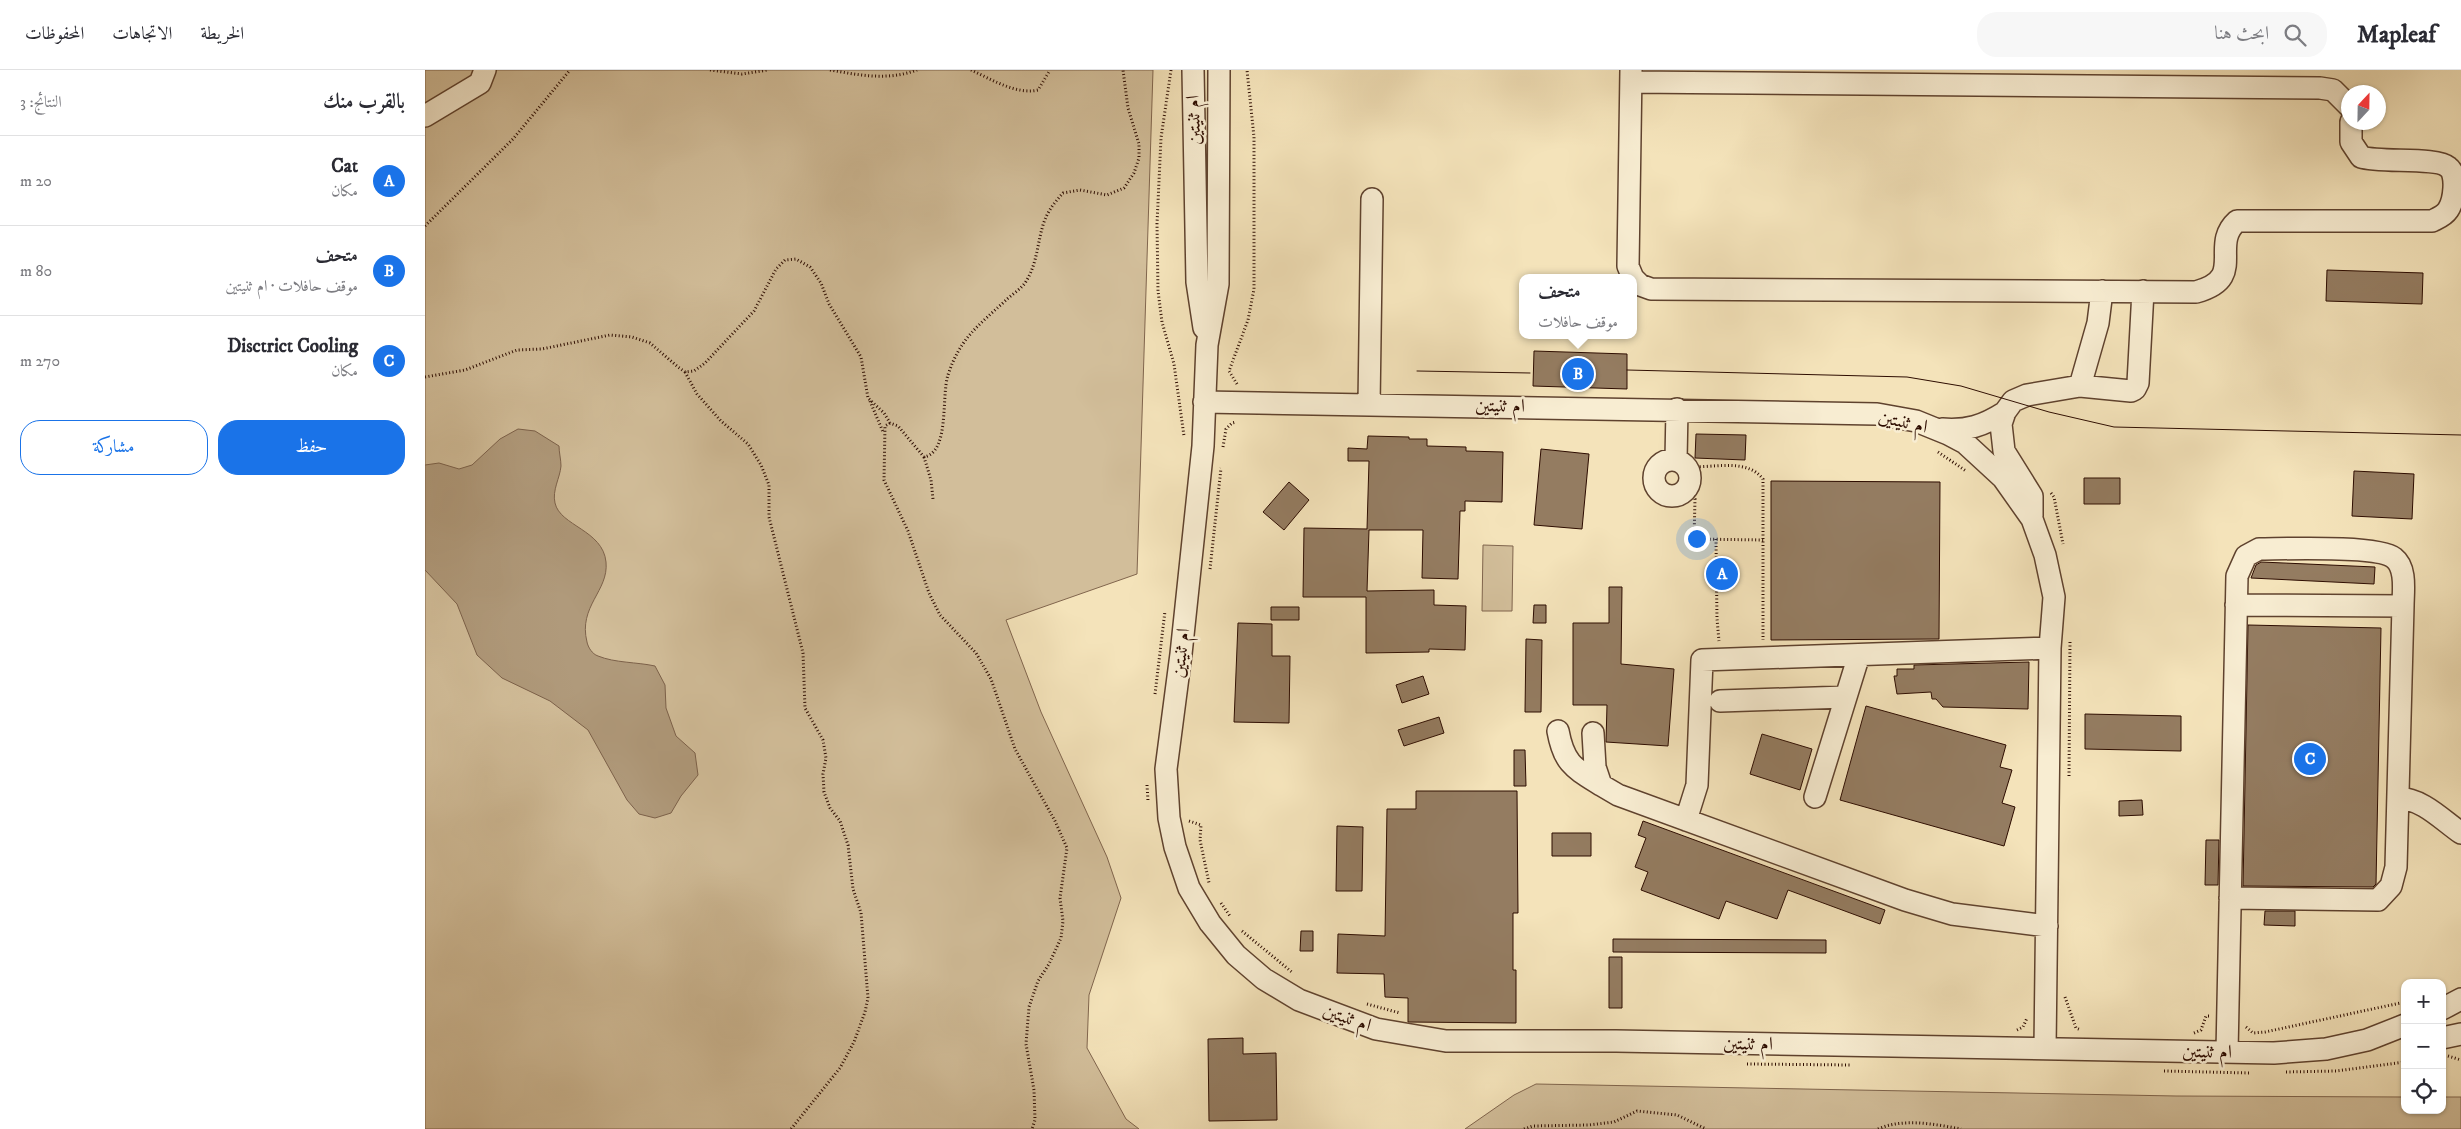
<!DOCTYPE html>
<html lang="ar">
<meta charset="utf-8">
<style>
body{margin:0;font-family:"IM FELL DW Pica",Amiri,serif;background:#f7f7f7;color:#2b2b33;direction:rtl}
.controls{position:absolute;right:15px;bottom:15px;display:grid;overflow:hidden;border-radius:10px;box-shadow:0 1px 4px #0004}
.controls button{width:45px;height:45px;display:grid;place-items:center;padding:0;border:0;border-bottom:1px solid #e1e1e2;background:#fff;color:#2b2b33;font:25px sans-serif}
.compass{position:absolute;left:1916px;top:15px;width:45px;height:45px;border-radius:50%;background:#fff;box-shadow:0 1px 4px #0004;rotate:22deg}
.you{position:absolute;left:1271px;top:468px;width:18px;height:18px;margin:-12px;border:4px solid #fff;border-radius:50%;background:#1a73e8;box-shadow:0 0 0 8px #1a73e833}
.badge{display:grid;place-items:center;width:32px;height:32px;border-radius:50%;background:#1a73e8;color:#fff;font-size:16px;font-weight:700}
.pin{position:absolute;translate:-50% -50%;border:2px solid #fff;box-shadow:0 1px 5px #0006}
.popup{position:absolute;left:1094px;top:204px;width:118px;height:65px;box-sizing:border-box;display:grid;place-content:center;border-radius:10px;background:#fff;filter:drop-shadow(0 1px 4px #0005);font-size:16px;white-space:nowrap;color:#7c7c81}
.popup b{font-size:19px;color:#2b2b33}
.popup::after{content:'';position:absolute;left:50%;top:100%;margin-left:-10px;border:10px solid transparent;border-top-color:#fff}
.list{margin:0;padding:0;list-style:none}
h2{display:flex;justify-content:space-between;align-items:center;height:65px;margin:0;padding:0 20px;font-size:21px}
h2 small{font-size:16px;font-weight:400;color:#7c7c81}
.list li{display:grid;grid-template-columns:32px 1fr auto;gap:15px;align-items:center;box-sizing:border-box;height:90px;padding:0 20px;border-top:1px solid #e1e1e2}
.list b{display:block;font-size:19px;white-space:nowrap}
.list p{margin:0;font-size:16px;white-space:nowrap;color:#7c7c81}
.list em{font-size:16px;font-style:normal;color:#7c7c81}
.actions{display:flex;gap:10px;padding:15px 20px}
.actions a{flex:1;padding:11px 0;border:1px solid #1a73e8;border-radius:20px;text-align:center;font-size:18px;color:#1a73e8}
.actions .main{background:#1a73e8;color:#fff}
.icon{flex:none;width:28px;height:28px;fill:none;stroke:currentColor;stroke-width:2;stroke-linecap:round;stroke-linejoin:round}
.map{position:relative;flex:none;width:2036px;height:1059px;overflow:hidden;direction:ltr}
header{display:flex;align-items:center;gap:30px;box-sizing:border-box;height:70px;padding:0 25px;background:#fff;border-bottom:1px solid #e1e1e2}
header strong{font-size:24px}
nav{display:flex;gap:28px;margin-inline-start:auto;font-size:18px}
.search{width:350px;height:45px;background:#f7f7f7;display:flex;align-items:center;gap:12px;box-sizing:border-box;padding:0 18px;border-radius:20px;color:#7c7c81;font-size:19px}
main{display:flex}
aside{flex:1;background:#fff}
.map>svg:first-child{display:block}
.green{fill:#d2be9a;stroke:#80654d}
.water{fill:#b09a7b;stroke:#7c614a}
.building{fill:#947c61;stroke:#2d0c00}
.lines{fill:none;stroke-linecap:round;stroke-linejoin:round}
.minor-casing{stroke:#5f422e;stroke-width:24}
.path{stroke:#2d0c00;stroke-width:3;stroke-dasharray:1 2.5;stroke-linecap:butt}
.minor{stroke:#f8edd2;stroke-width:21}
.tram{stroke:#2d0c00;stroke-width:1}
.labels{text-anchor:middle;dominant-baseline:central;stroke-width:5;stroke-linejoin:round;paint-order:stroke}
.street-label{font-size:19px;fill:#2d0c00;stroke:#f8edd2}
</style>
<header>
<strong>Mapleaf</strong>
<div class="search"><svg class="icon" aria-label="search" viewBox="0 0 24 24"><circle cx="10" cy="10" r="6"/><path d="M15 15l6 6"/></svg>ابحث هنا</div>
<nav><a>الخريطة</a><a>الاتجاهات</a><a>المحفوظات</a></nav>
</header>
<main>
<div class="map">
<svg width="2036" height="1059" viewBox="0 0 2036 1059">
<rect width="100%" height="100%" fill="#f4e3ba"/>
<filter id="stains"><feTurbulence type="fractalNoise" baseFrequency=".004" numOctaves="4"/><feColorMatrix values="0 0 0 0 .2 0 0 0 0 .09 0 0 0 0 .02 0 0 0 .5 -.17"/></filter>
<radialGradient id="worn" r=".72"><stop offset=".6" stop-color="#630" stop-opacity="0"/><stop offset="1" stop-color="#630" stop-opacity=".3"/></radialGradient>
<path class="green" d="M0,0H728L712,504L581,550L616,642L682,787L696,828L664,925L662,978L701,1049L714,1059H0Z
M1058,475L1088,476L1087,541H1057Z
M1111,1014L1751,1026L1980,1027V1040H2017V1027H2036V1059H1040L1089,1025Z"/>
<path class="water" d="M93,359L110,361L134,376C134,382 136,390 136,396C135,408 127,420 130,433C135,456 178,460 181,492C184,521 153,536 162,572C163,577 167,584 173,586C190,593 212,592 230,596L240,615L241,638L251,666L270,683L273,705L256,726L246,743L230,748L214,744L202,730L163,660L125,631L77,608L52,585L32,534L0,500V395L14,393L34,399L47,395L75,369Z"/>
<path class="building" d="M1902,200L1998,203L1997,234L1901,231Z
M1109,281L1202,284V319L1108,316Z
M1271,364L1321,365L1320,390L1270,388Z
M943,366L984,367V369H1002V376L1041,377V381L1078,382L1077,432L1040,431V441H1035L1033,509L997,508L998,460H944L942,521L1009,520V535L1041,536L1040,580L1004,579V582L941,583V527H878L879,458L942,459L944,391H923V378L942,379Z
M1116,379L1164,384L1157,459L1109,455Z
M1929,401L1989,404L1987,449L1927,446Z
M1659,408H1695V434H1659Z
M1346,411L1515,412L1514,569L1346,570Z
M864,412L884,430L859,460L838,442Z
M1836,492L1950,497L1949,514L1826,508L1831,495Z
M1184,517H1197L1196,594L1249,599L1243,676L1181,672L1182,635H1148V553H1184Z
M1109,535H1121V553H1108Z
M846,537H874V550H846Z
M813,553L847,554V586H865L864,653L809,652Z
M1823,555L1956,558L1951,814L1948,817L1818,816Z
M1101,569L1117,570L1116,642H1100Z
M1604,592L1603,639L1518,637L1511,629H1507L1506,622L1472,624L1469,606H1472V599H1489V595Z
M998,606L1004,624L977,633L971,615Z
M1441,636L1581,675L1575,697L1587,700L1577,733L1590,737L1579,776L1415,730Z
M1660,644L1756,646V681L1660,679Z
M1014,647L1019,663L979,676L973,660Z
M1337,664L1387,679L1375,720L1325,704Z
M1089,680H1100L1101,716H1089Z
M991,721H1092L1093,843H1088V900H1091V953L983,952V928L960,927L959,904L912,903L913,864L960,866L962,739H991Z
M1717,730L1718,745L1694,746V731Z
M1218,751L1460,840L1455,854L1363,820L1352,849L1301,831L1294,849L1216,820L1223,802L1210,797L1221,768L1213,765Z
M912,756L938,757L937,821H911Z
M1127,763H1166V786H1127Z
M1781,770H1794L1793,815H1780Z
M1840,841H1870V856L1839,855Z
M876,861H888V881H875Z
M1188,869L1401,870V883L1188,882Z
M1184,887H1197V938H1184Z
M818,968V984L851,983L852,1050L784,1051L783,969Z"/>
<g class="lines">
<g class="minor-casing">
<path id="minor" d="M768,0L772,212L779,258
M794,0L793,214L782,275L778,376L756,584L741,699L744,748L750,777L764,818L785,853L811,885L839,909L874,930L951,959L1021,971H1191L1849,983L1901,979L1942,970L1980,955
M1206,0L1203,196L1208,208
M1206,12L1895,18L1908,20L1924,36
M0,46L55,13L60,0
M1208,208L1215,215L1226,219L1771,222C1823,208 1784,176 1812,151H2007C2013,148 2019,146 2023,140C2029,131 2033,104 2023,97C2012,87 1955,93 1936,87L1926,72V52
M1655,316L1706,321L1710,319L1713,313L1718,221
M779,332L1452,344L1491,351L1523,364L1540,373L1578,408L1607,449L1620,485L1629,527L1625,578L1620,978
M944,335L947,129
M1517,359C1542,361 1558,356 1580,342
M1251,390L1252,339
M1229 408a18 18 0 1 1 36 0a18 18 0 1 1-36 0Z
M1607,446V426L1579,381L1576,354L1580,342L1588,331L1602,325L1655,316L1673,253L1677,221
M1811,535L1978,536
M1295,631L1420,627
M1133,661C1139,694 1149,698 1176,715
M1168,663L1170,697L1176,715L1193,725L1480,830L1527,844L1622,856
M1390,727L1434,585
M1973,728C1998,729 2016,749 2036,763
M1261,750L1272,715L1277,590L1625,578
M2017,939L2036,929
M2017,968L2036,964
M1802,982L1812,506L1821,486L1834,479C1858,479 1953,475 1969,488C1982,498 1978,522 1978,536L1971,797L1966,816L1953,830L1805,828"/>
</g>
<path class="path" d="M285,0L317,4L343,0
M405,0C434,5 463,11 492,0
M546,0C566,9 591,25 613,20L625,0
M746,0L736,68L732,154L733,221L737,252L749,294L759,366
M0,156L88,69L145,0
M260,302L272,324L296,351L323,374L336,395L344,415V447L378,583L380,638L398,670L401,688L398,704L399,722L405,738L415,751L423,775L428,819L436,843L443,928L440,942L429,972L415,998L366,1059
M0,307L40,300L92,280L117,279L185,265L207,267L225,273L253,297L260,302L269,301L280,293L329,241L351,199L360,190L371,189L385,197L396,213L404,234L436,287L443,328L459,343L465,353L473,356L499,387C525,382 516,327 523,305C535,268 553,256 580,231C586,225 595,220 600,213C612,195 612,175 618,155C622,142 629,133 638,123L655,120L682,125L699,118L709,103L714,88V74L703,38L698,0
M812,314L804,301L823,250L829,219V67L822,0
M445,331L458,362
M465,353L460,356L459,410L483,461L504,523L515,545L551,583L566,609L590,679L630,751L642,778L635,828L638,851L636,868L624,894L613,911L604,937L601,974L609,1020L610,1050L607,1059
M798,377L801,359L807,353L811,352
M1513,382L1541,401
M499,387L506,410L508,429
M1268,397C1291,397 1323,389 1338,409V570
M1264,416L1270,429L1269,469L1339,470
M1626,423L1629,427L1638,474
M1291,469L1292,549L1294,571
M785,499L796,398
M730,624L740,541
M1644,706L1645,572
M722,715L723,731
M764,751L776,755L775,770L784,813
M796,833L805,846
M817,861L868,903
M1640,927L1651,958L1656,960
M942,934L975,943
M1821,957L1828,963L1840,962L1980,932
M1592,960L1598,957L1602,948
M1769,963L1776,960L1781,946H1786
M2023,986L2036,990
M1322,994L1425,995
M1739,1001L1825,1003
M1861,1002L1911,1001L1980,992
M1099,1059L1108,1056L1164,1055L1189,1052L1212,1041L1252,1045L1281,1059
M1453,1059C1478,1048 1509,1054 1536,1059"/>
<use href="#minor" class="minor"/>
<path class="tram" d="M1202,300L1482,307L1536,316L1624,342L1689,357L2036,365
M992,301L1105,303"/>
</g>
<g class="labels">
<g class="street-label">
<text transform="translate(769 50) rotate(-92)">ام ثنيتين</text>
<text transform="translate(1075 336) rotate(1)">ام ثنيتين</text>
<text transform="translate(1478 352) rotate(13)">ام ثنيتين</text>
<text transform="translate(756 583) rotate(-83)">ام ثنيتين</text>
<text transform="translate(922 948) rotate(20)">ام ثنيتين</text>
<text transform="translate(1323 974) rotate(1)">ام ثنيتين</text>
<text transform="translate(1782 982) rotate(1)">ام ثنيتين</text>
</g>
</g>
<rect width="100%" height="100%" filter="url(#stains)"/>
<rect width="100%" height="100%" fill="url(#worn)"/>
</svg>
<div class="controls">
<button>+</button>
<button>−</button>
<button><svg class="icon" aria-label="locate" viewBox="0 0 24 24"><circle cx="12" cy="12" r="6"/><path d="M12 2v4M12 18v4M2 12h4M18 12h4"/></svg></button>
</div>
<svg class="compass" viewBox="-18 -18 36 36"><path d="M0-13l5 13h-10z" fill="#e53935"/><path d="M0 13l5-13h-10z" fill="#7c7c81"/></svg>
<div class="you"></div>
<div class="pin badge" style="left:1297px;top:504px">A</div>
<div class="pin badge" style="left:1153px;top:304px">B</div>
<div class="popup"><b>متحف</b>موقف حافلات</div>
<div class="pin badge" style="left:1885px;top:689px">C</div>
</div>
<aside>
<h2>بالقرب منك<small>النتائج: 3</small></h2>
<ul class="list">
<li><span class="badge">A</span><div><b>Cat</b><p>مكان</p></div><em>20 m</em></li>
<li><span class="badge">B</span><div><b>متحف</b><p>موقف حافلات · ام ثنيتين</p></div><em>80 m</em></li>
<li><span class="badge">C</span><div><b>Disctrict Cooling</b><p>مكان</p></div><em>270 m</em></li>
</ul>
<div class="actions"><a class="main">حفظ</a><a>مشاركة</a></div>
</aside>
</main>
